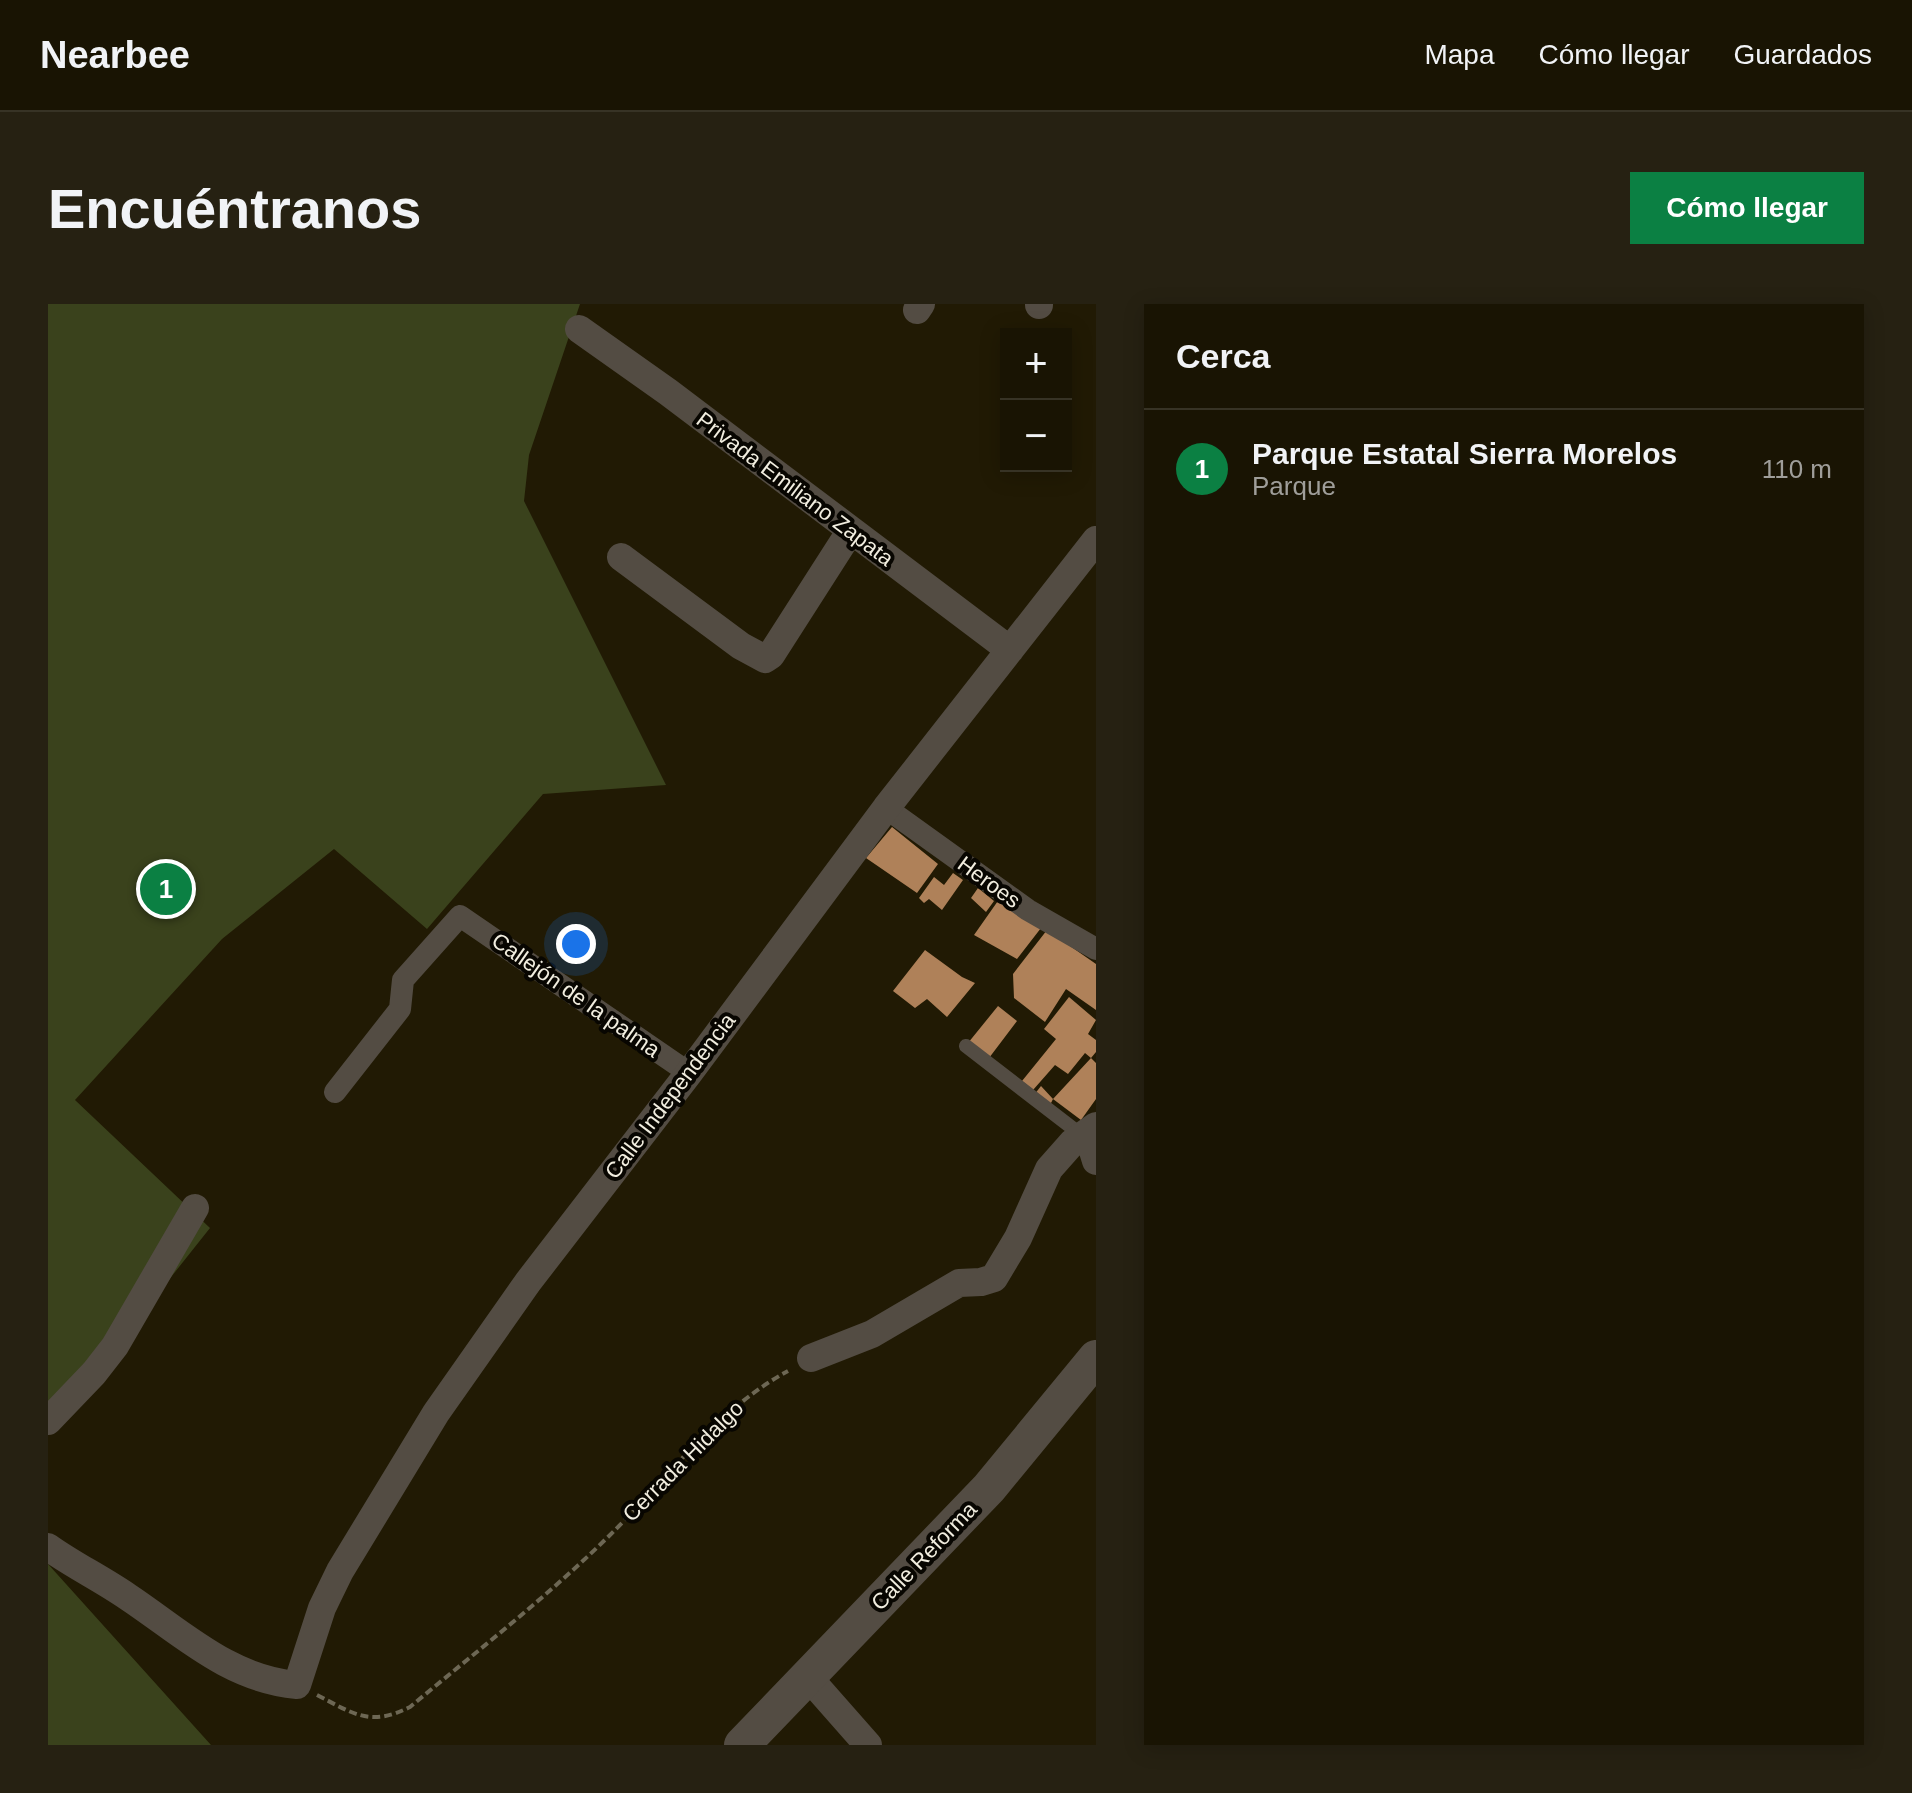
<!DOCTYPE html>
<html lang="es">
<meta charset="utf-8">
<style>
body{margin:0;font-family:Arial,sans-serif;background:#262112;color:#f1f3f6}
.controls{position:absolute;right:24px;top:24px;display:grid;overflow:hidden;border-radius:0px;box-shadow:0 4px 20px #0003}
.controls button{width:72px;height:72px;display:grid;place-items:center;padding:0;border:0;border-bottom:2px solid #373325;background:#191403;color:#f1f3f6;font:40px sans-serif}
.you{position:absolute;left:528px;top:640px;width:28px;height:28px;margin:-20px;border:6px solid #fff;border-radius:50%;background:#1a73e8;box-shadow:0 0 0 12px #1a73e833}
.badge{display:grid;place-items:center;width:52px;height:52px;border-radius:50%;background:#0b8043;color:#fff;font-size:26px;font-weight:700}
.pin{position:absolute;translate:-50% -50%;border:4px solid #fff;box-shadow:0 2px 8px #0006}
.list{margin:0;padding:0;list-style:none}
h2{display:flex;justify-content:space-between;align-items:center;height:104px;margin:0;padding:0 32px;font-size:34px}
h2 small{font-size:26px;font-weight:400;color:#9f9e9a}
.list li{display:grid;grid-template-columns:52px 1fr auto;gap:24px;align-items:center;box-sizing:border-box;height:120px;padding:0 32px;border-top:2px solid #373325}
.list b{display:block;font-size:30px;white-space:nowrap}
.list p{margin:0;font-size:26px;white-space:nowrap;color:#9f9e9a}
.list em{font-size:26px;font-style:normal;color:#9f9e9a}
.map{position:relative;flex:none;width:1048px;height:1441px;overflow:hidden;border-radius:0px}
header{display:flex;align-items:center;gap:48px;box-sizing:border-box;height:112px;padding:0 40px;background:#191403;border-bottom:2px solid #373325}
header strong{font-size:38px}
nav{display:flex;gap:44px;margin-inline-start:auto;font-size:28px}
.intro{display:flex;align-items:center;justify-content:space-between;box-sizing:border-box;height:192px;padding:0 48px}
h1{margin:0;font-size:56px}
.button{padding:20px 36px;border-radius:0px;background:#0b8043;color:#fff;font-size:28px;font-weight:700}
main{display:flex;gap:48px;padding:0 48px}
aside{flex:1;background:#191403;border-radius:0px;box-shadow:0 4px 20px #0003}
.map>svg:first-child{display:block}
.green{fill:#3a421c}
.building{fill:#af8159}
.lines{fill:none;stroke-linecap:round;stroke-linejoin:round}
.path{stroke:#6d6754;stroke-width:4;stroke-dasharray:8 4;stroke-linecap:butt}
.service{stroke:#534c43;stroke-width:14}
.pedestrian{stroke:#534c43;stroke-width:22}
.minor{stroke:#534c43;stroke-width:28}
.tertiary{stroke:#534c43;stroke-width:36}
.labels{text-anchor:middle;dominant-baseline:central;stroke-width:8;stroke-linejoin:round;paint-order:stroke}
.street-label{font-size:22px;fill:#f1eddf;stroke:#080601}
</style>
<header>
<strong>Nearbee</strong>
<nav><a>Mapa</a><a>Cómo llegar</a><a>Guardados</a></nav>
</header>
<div class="intro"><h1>Encuéntranos</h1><a class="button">Cómo llegar</a></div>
<main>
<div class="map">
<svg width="1048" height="1441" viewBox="0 0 1048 1441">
<rect width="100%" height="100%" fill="#211a04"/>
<path class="green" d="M0,0H532L481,151L476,197L618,481L495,490L379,625L286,545L174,635L27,796L162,924L0,1128Z
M0,1260L163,1441H0Z"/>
<path class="building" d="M844,523L890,560L869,589L818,554Z
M905,569L915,576L894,606L881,595L876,599L871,594L886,573L896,581Z
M930,584L946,597L938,608L923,594Z
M952,594L993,624L969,655L926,631Z
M999,626L1048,660V706L1018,685L997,718L966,694L965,670Z
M877,646L914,673L927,679L899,713L879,695L867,704L845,687Z
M1021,693L1048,716L1040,730L1048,736V748L1043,754L1048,759V795L1033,816L1005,795L1043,754L1037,749L1020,770L1007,761L985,786L974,777L1008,735L996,725Z
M950,702L969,717L941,754L920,739Z
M993,782L1005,795L1002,801L986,791Z"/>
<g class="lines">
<path class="path" d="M269,1391C306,1410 322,1423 362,1403C429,1347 499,1293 561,1232C619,1175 668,1106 740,1067"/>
<path class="service" d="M918,742L1036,833"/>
<path class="pedestrian" d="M838,504L980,606L1048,645
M287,788L352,705L355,676L412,612L641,769"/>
<path class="minor" d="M991,1V0
M869,6L873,0
M531,25L620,88L962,346
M573,253L693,342L717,355L723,351L803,226
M1036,833L1044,844L1048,857
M763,1054L824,1030L911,979L933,978L946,974L970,934L1001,865L1024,839L1048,822
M0,1117L46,1069L67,1042L147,904
M0,1243C25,1261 54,1275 80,1293C134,1329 181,1375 249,1381L274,1304L292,1267L388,1109L480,978L641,769L838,504L1048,236
M761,1374L820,1441"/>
<path class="tertiary" d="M694,1441L941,1184L1048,1054"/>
</g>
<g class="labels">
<g class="street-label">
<text transform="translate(747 185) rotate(37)">Privada Emiliano Zapata</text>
<text transform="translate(941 578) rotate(36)">Heroes</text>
<text transform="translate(528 691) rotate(35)">Callejón de la palma</text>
<text transform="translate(622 792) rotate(-53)">Calle Independencia</text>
<text transform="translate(635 1157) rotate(-45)">Cerrada Hidalgo</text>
<text transform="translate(876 1252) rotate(-46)">Calle Reforma</text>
</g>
</g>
</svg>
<div class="controls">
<button>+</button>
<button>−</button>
</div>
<div class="you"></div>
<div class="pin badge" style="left:118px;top:585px">1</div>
</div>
<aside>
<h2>Cerca<small></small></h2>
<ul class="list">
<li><span class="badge">1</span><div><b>Parque Estatal Sierra Morelos</b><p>Parque</p></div><em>110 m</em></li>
</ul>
</aside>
</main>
